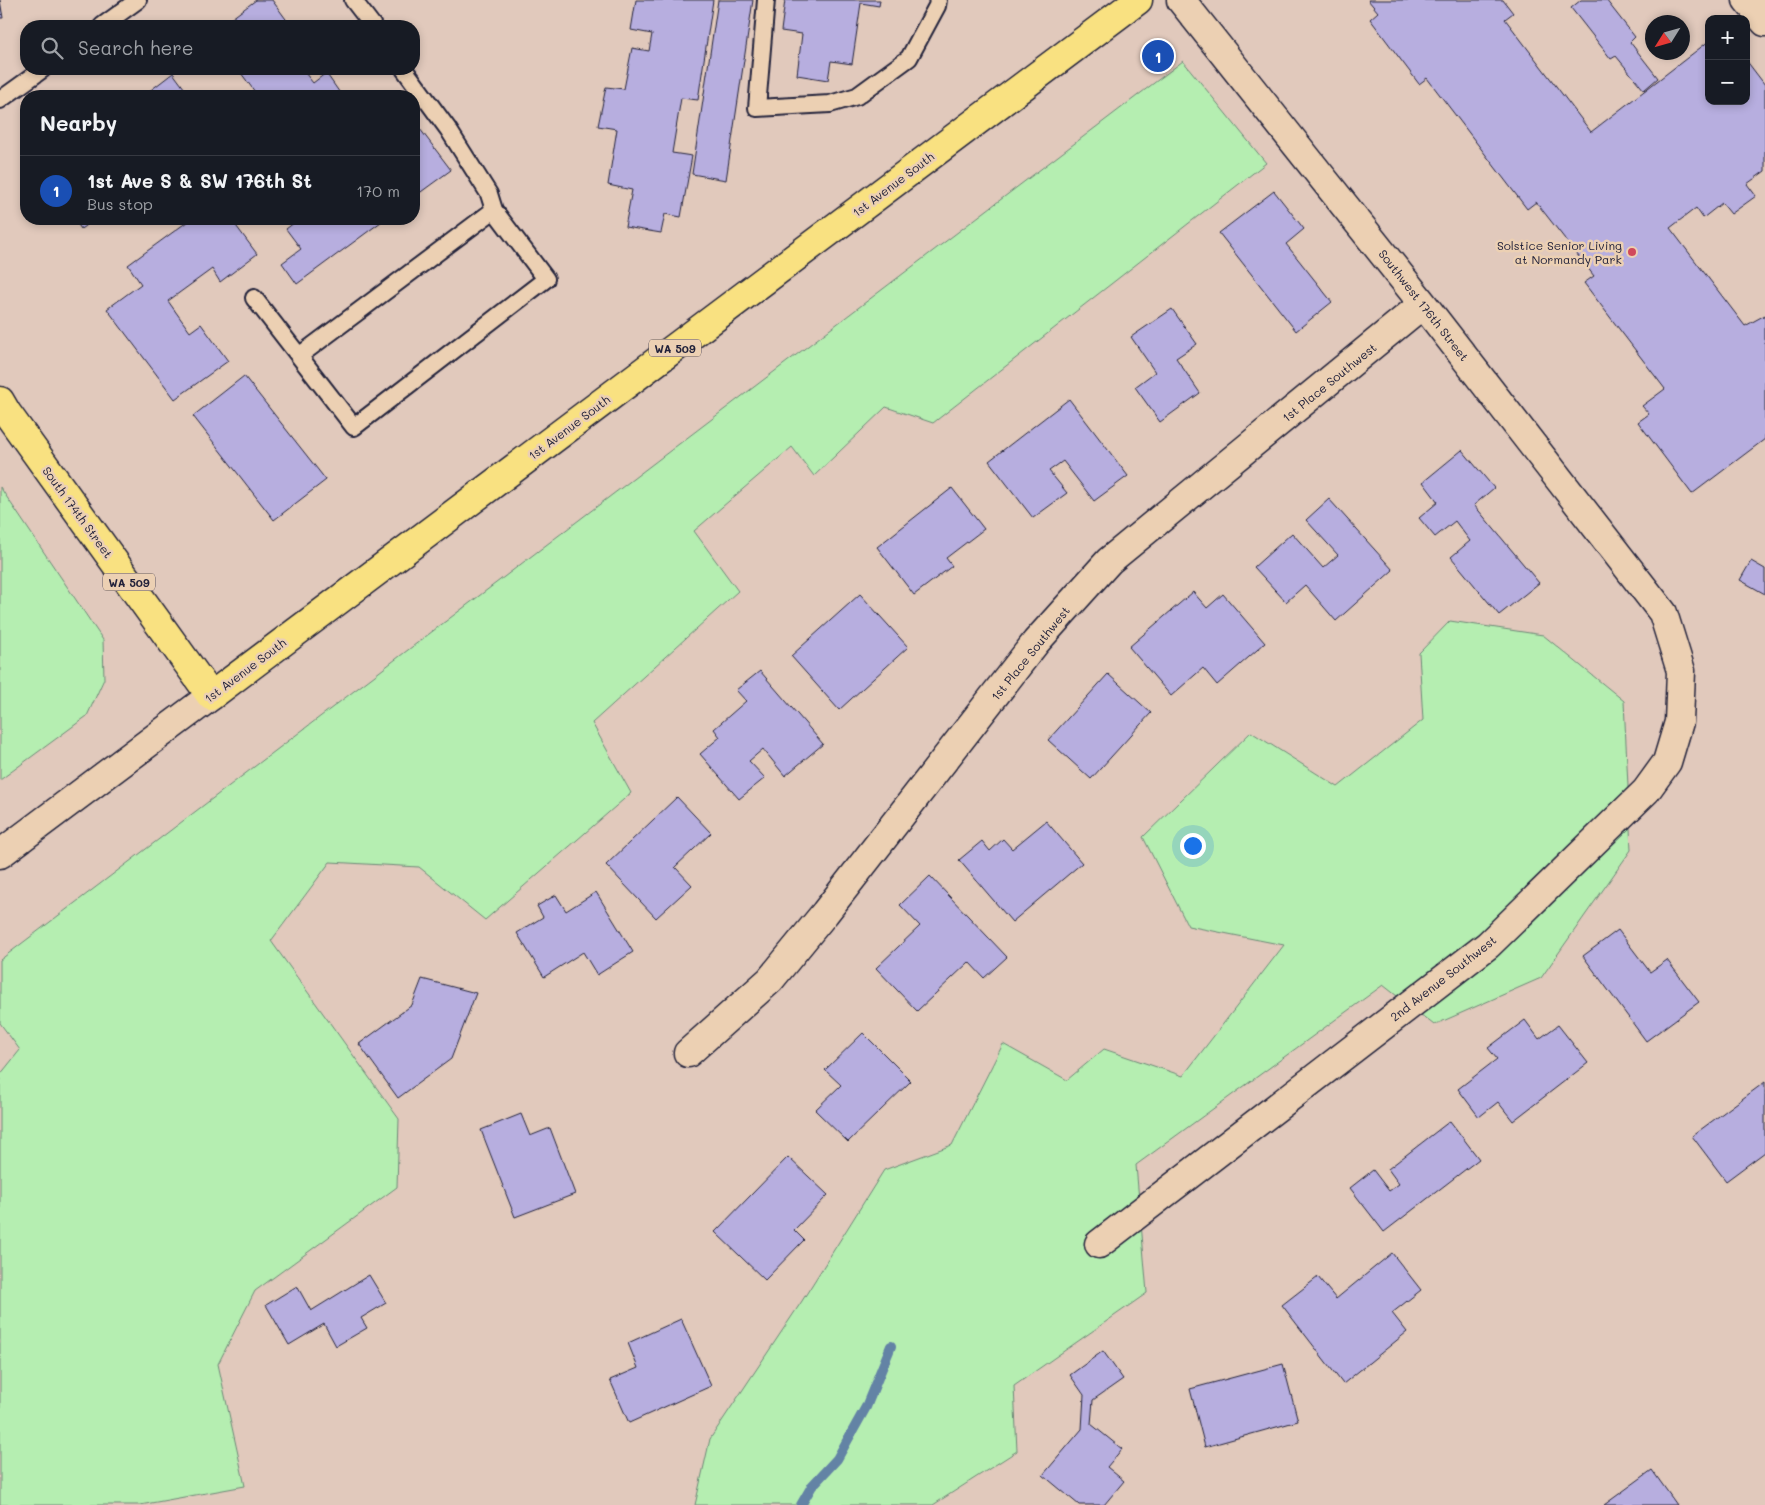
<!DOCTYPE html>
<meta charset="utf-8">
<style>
body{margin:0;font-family:Mali,sans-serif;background:#20242c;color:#f1f3f6}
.controls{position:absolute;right:15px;top:15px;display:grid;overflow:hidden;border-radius:10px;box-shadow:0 2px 8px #0003}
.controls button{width:45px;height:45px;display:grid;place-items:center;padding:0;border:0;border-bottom:1px solid #363941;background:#171b24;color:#f1f3f6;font:25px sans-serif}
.compass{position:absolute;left:1645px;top:15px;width:45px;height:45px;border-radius:50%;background:#171b24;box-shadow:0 2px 8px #0003;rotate:233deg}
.you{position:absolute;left:1192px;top:845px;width:18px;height:18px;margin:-12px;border:4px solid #fff;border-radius:50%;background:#1a73e8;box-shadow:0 0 0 8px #1a73e833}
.badge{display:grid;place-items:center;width:32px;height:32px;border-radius:50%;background:#8c9099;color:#fff;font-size:16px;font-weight:700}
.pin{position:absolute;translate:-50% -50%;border:2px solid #fff;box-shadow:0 1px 5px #0006}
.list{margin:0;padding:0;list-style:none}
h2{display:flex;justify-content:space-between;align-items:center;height:65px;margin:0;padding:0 20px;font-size:21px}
h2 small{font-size:16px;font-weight:400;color:#9ea1a6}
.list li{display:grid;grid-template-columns:32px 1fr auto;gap:15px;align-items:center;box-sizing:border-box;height:70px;padding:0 20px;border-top:1px solid #363941}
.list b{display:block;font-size:19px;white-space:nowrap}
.list p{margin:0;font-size:16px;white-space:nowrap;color:#9ea1a6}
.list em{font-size:16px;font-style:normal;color:#9ea1a6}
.icon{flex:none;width:28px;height:28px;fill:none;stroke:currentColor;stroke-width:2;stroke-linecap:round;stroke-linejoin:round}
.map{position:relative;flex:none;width:1765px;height:1505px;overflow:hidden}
.search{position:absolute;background:#171b24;box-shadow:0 2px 8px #0003;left:20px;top:20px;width:400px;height:55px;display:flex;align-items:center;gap:12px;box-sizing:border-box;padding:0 18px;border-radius:20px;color:#9ea1a6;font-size:19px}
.panel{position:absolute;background:#171b24;box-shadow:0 2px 8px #0003;left:20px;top:90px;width:400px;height:135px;border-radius:20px}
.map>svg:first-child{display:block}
.green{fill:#b5eeb1;stroke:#6c8876}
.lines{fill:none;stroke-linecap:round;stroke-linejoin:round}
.stream{stroke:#6383a5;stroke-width:10}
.building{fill:#b7aedf;stroke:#22223b}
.lane-casing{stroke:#22223b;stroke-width:20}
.street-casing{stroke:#22223b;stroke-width:31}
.secondary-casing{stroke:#22223b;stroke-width:31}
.primary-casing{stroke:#22223b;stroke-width:31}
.lane{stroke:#ecd0b3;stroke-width:16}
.street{stroke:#ecd0b3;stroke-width:28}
.secondary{stroke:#ecd0b3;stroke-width:28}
.primary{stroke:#f9e181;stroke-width:28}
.poi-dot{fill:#d1495b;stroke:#ecd0b3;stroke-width:2}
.labels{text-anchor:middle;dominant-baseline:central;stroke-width:5;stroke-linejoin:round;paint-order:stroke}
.shield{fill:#ecd0b3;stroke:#5f565f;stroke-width:1}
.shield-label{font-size:11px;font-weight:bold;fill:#22223b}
.street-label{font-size:12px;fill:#22223b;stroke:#ecd0b3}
.poi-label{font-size:12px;fill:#22223b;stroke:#ecd0b3;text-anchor:end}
</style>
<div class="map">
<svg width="1765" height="1505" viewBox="0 0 1765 1505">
<rect width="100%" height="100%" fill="#e1c9bc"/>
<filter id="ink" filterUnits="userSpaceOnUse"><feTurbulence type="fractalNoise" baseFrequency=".02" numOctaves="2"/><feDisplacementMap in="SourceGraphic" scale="10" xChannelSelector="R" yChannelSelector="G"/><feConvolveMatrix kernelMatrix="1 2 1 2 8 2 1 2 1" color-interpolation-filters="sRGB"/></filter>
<g filter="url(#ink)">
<path class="green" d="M1183,61L1266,163L933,423L886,407L814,476L792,447L694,531L738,591L592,723L631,793L485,920L419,867L330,862L271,941L399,1119L397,1187L255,1291L218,1364L245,1486L140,1505H0V1075L20,1050L0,1023V960Z
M0,487L103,640L104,679L87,716L0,780Z
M1450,621L1543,635L1624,701L1631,850L1541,978L1434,1025L1383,985L1136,1165L1147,1293L1014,1386L1017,1451L933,1505H695L710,1439L802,1301L884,1170L952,1145L1003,1044L1067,1080L1104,1049L1183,1076L1284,945L1188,926L1143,837L1251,732L1338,787L1423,720L1419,653Z"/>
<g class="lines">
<path class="stream" d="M801,1505L812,1486L837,1459L866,1407L891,1346"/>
</g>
<path class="building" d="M0,0L3,18H0Z
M256,0H272L291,26H225L224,24Z
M636,0H713L698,100L681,98L672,153L692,156L681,217L665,214L661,233L625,227L632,190L608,185L617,129L598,126L606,87L624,89L632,48L649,51L652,34L631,30Z
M718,0H753L726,180L692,174Z
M785,0H880L879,6L861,3L852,64L831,61L828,80L797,75L802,34L781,31Z
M1368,0H1503L1513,13L1505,19L1591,132L1709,41V101H1746V60L1765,85V171L1747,184L1756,196L1731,214L1722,203L1703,218L1696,208L1670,228L1745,326L1765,315V439L1692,494L1638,422L1649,414L1642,406L1665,389L1584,283L1594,276L1536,202L1527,209L1427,78L1419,84L1370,19L1378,12Z
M1581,0H1606L1635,37L1630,42L1658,78L1644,90L1616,56L1611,59L1571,8Z
M238,69H302L313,83L326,73L342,96H258Z
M173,73L190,96H143Z
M420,129L451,170L414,197V134Z
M1274,191L1304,229L1286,244L1332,302L1296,331L1219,233Z
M74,219H94L81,229Z
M191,219H231L257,254L220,282L212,269L168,301L190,332L201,324L228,361L175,399L107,309L141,284L128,265Z
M299,219H385L297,284L282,263L301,249L286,229Z
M1172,309L1197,344L1176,358L1200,393L1160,422L1135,387L1155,372L1131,337Z
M244,376L326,480L274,520L193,416Z
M1069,399L1128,476L1094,501L1063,461L1049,471L1067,493L1033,518L989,461Z
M1462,450L1494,488L1474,505L1539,583L1499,615L1451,557L1470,541L1455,521L1435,537L1419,518L1438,502L1423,482Z
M952,488L984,529L946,558L952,566L914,595L877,547Z
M1329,499L1393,570L1336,621L1305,585L1286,602L1254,567L1292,533L1323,568L1338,555L1306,520Z
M1751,561L1765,569V594L1740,580Z
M1193,592L1207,608L1223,594L1265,643L1217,685L1203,668L1171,696L1129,647Z
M860,594L908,647L839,710L791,656Z
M760,671L823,744L785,776L763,749L749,761L765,778L739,799L700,754L720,737L714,729L746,701L736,690Z
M1108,674L1151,713L1091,779L1048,740Z
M677,797L711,833L675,867L692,885L656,918L606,865Z
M1046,821L1082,863L1012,922L959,860L982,841L990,851L1003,839L1012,849Z
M930,876L1007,957L984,978L969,962L917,1011L876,968L920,926L900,905Z
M596,892L633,952L597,975L583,952L544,977L517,933L543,917L537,906L556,895L566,911Z
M1618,930L1650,972L1667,960L1699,1002L1646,1041L1583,956Z
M422,979L476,993L451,1059L398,1098L359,1044L412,1005Z
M1525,1020L1539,1039L1558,1025L1588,1063L1513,1121L1498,1102L1479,1117L1458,1089L1497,1059L1488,1048Z
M863,1033L911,1081L848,1142L815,1110L841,1085L825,1070Z
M1765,1082V1152L1726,1181L1692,1136Z
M521,1114L530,1136L550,1128L575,1194L515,1217L481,1130Z
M1450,1121L1479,1159L1384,1232L1350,1188L1373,1170L1389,1191L1399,1184L1388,1169Z
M788,1157L828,1195L794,1230L804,1240L765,1280L715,1232Z
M1392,1253L1421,1290L1392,1313L1407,1332L1343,1384L1282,1305L1318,1277L1336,1299Z
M369,1275L386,1303L361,1318L367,1328L336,1346L324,1324L289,1345L266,1305L297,1286L311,1311Z
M681,1319L711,1386L629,1423L610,1380L638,1368L628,1343Z
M1103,1351L1123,1379L1093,1400L1091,1424L1122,1449L1107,1467L1124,1481L1104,1505H1079L1043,1475L1082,1429L1084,1395L1070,1375Z
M1283,1364L1298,1421L1205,1447L1190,1389Z
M1652,1470L1677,1505H1604Z"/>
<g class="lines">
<g class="lane-casing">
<path id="lane" d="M353,0L373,26
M766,0L757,108L830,104L857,96L909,58L937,6L938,0
M102,26L138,0
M0,100L43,69
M254,298L354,427L546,279L494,210L489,194L448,129L404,69
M299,356L494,210"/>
</g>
<g class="street-casing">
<path id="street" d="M1747,0L1765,22
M688,1053L770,980L825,913L1036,642L1109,561L1423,304
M1099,1244L1488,945L1646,791L1667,762L1679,722L1681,671L1663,613L1423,304L1181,0"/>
</g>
<g class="secondary-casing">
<path id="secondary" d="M0,854L211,696"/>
</g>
<g class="primary-casing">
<path id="primary" d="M0,401L7,413L211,696L1138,0"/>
</g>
<use href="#lane" class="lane"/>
<use href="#street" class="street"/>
<use href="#secondary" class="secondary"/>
<use href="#primary" class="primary"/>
</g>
</g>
<circle class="poi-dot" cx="1632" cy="252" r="5"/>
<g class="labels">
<g class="shield">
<rect x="649" y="339.5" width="52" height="17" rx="4"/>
<rect x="103" y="573.5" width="52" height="17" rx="4"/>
</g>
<g class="shield-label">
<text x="675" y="348">WA 509</text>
<text x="129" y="582">WA 509</text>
</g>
<g class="street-label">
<text transform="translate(893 184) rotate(-37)">1st Avenue South</text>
<text transform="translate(1424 305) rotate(52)">Southwest 176th Street</text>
<text transform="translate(1329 382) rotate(-39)">1st Place Southwest</text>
<text transform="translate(569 427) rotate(-37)">1st Avenue South</text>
<text transform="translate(78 512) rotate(54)">South 174th Street</text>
<text transform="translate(1030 653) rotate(-51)">1st Place Southwest</text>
<text transform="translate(245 670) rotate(-37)">1st Avenue South</text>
<text transform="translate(1443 978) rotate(-38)">2nd Avenue Southwest</text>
</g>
<g class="poi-label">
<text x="1622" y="245">Solstice Senior Living<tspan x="1622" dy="14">at Normandy Park</tspan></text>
</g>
</g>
</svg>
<div class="controls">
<button>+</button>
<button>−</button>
</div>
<svg class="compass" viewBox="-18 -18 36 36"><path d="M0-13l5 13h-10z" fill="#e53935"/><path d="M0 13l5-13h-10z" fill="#9ea1a6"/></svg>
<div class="you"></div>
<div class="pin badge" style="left:1158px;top:56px;background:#1a4fb4">1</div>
<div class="search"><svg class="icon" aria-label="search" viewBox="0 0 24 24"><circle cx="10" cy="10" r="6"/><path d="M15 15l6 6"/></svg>Search here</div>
<section class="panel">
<h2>Nearby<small></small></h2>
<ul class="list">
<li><span class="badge" style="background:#1a4fb4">1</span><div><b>1st Ave S &amp; SW 176th St</b><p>Bus stop</p></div><em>170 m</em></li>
</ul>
</section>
</div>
